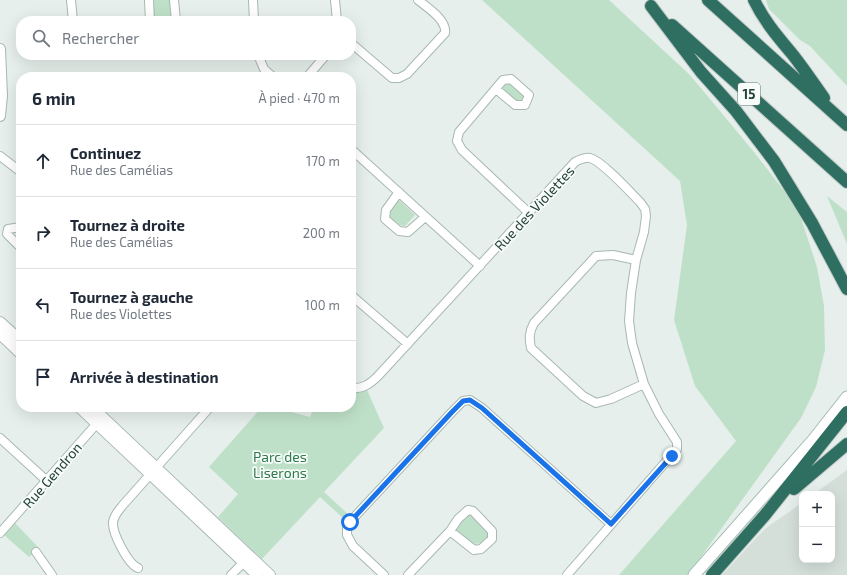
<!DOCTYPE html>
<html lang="fr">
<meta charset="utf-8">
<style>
body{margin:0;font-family:"Exo 2",sans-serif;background:#f2f2f3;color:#1f2937}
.controls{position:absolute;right:12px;bottom:12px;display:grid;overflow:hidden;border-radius:8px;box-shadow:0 4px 16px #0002}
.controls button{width:36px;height:36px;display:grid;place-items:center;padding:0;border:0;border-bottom:1px solid #e0e1e3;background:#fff;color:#1f2937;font:20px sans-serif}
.stop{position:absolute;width:12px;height:12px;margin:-9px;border:3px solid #1a73e8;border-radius:50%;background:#fff}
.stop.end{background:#1a73e8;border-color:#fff;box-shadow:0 1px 4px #0008}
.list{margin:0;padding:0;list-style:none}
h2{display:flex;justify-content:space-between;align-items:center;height:52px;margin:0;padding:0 16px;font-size:17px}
h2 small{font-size:13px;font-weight:400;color:#747a83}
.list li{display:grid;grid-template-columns:26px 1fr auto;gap:12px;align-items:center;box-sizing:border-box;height:72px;padding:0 16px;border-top:1px solid #e0e1e3}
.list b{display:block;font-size:15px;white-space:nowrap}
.list p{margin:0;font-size:13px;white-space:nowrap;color:#747a83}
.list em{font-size:13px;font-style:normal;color:#747a83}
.icon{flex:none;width:22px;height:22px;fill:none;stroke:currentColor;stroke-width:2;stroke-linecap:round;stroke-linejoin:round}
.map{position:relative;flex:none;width:847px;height:575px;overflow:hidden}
.search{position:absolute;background:#fff;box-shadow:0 4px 16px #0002;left:16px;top:16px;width:340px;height:44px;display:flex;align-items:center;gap:10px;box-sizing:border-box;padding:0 14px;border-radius:16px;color:#747a83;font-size:15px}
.panel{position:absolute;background:#fff;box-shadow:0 4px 16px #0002;left:16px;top:72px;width:340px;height:340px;border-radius:16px}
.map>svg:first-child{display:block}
.built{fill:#d4dfda}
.green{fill:#bfe0c8}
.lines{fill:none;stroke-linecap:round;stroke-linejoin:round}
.minor-casing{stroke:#a8b8b2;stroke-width:10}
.tertiary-casing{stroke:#a8b8b2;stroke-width:12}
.secondary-casing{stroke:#a4bbb3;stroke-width:13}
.motorway-casing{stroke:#c2cac8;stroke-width:14}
.minor{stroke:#fff;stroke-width:8}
.tertiary{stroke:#fff;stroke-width:10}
.secondary{stroke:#fff;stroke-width:11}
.motorway{stroke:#2f6f62;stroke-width:12}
.route{stroke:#1a73e8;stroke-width:5}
.labels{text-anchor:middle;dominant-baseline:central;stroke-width:3.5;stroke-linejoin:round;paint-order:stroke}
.shield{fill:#f7fbf9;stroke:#637a73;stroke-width:1}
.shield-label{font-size:13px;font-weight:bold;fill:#24423a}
.street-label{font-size:14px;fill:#24423a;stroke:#f7fbf9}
.park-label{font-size:14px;fill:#2d7a4b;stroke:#f7fbf9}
</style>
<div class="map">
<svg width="847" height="575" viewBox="0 0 847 575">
<rect width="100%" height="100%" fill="#e6efeb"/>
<path class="built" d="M847,470V575H722L757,537L766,528L802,503V560H832V494H814Z"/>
<path class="green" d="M152,0H171L172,21H153Z
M482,0H609L690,75L754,152L798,209L817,267L824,306L825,350L816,387L801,418L688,575H619L736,441L695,386L674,320L687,225L680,181Z
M766,0H847V86L810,46L800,40L769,9Z
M507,82L524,96V100L521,102L517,101L502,89Z
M827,196L847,212V244Z
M398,199L415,215L405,226L400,225L389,217L390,209Z
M367,390L384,428L324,492L349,515L345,520L320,497L262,559L218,517L238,494L209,467L262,407H273L310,417L314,407H351V393Z
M468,516H474L489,535L482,543L473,544L455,529Z
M15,523L39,548L29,557L4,535Z"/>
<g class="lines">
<g class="minor-casing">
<path id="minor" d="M71,0L73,21
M149,0L150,21
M174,0L176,21
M253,0L254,21
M335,0L337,21
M351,43L392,78H399L407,74L445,33C447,20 428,8 418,0
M258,55L264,69L273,77
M307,77L326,55
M496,89L515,105H525L529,95L511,79L503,80L459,132L457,141L462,150L529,213
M351,149L480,266
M0,156L21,172
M399,192L386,210L385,219L399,231L408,232L425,217
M21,227L8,229L7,234L19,246H21
M636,260L613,255L596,256L534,323C529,332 529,338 531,348L583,396L596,403L611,399L644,384
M351,295L408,344
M351,388C363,389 370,384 378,376L575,162C579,160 585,157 590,158C602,161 630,192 640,202L645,209L646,216L644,232L636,260L631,293L629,321L632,343L644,384L659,414L677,442V449L567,575
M0,438L47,481
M0,533L100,420
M36,552L52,575
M138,568C128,564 112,533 113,522C114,515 119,510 123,505L210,407
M231,575L247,559
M384,575L353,546L347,535V525L452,412L463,401L470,400L482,408L611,524
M408,575L450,531L458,519L468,510L473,511L492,531V539L481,549L474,550L450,531"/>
</g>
<g class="tertiary-casing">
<path id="tertiary" d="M0,49L2,96L0,116
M0,322L21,341
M0,334L21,354
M79,407L257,575
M92,407L270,575"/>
</g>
<g class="secondary-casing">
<path id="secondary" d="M694,575L813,440L847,397"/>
</g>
<g class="motorway-casing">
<path id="motorway" d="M708,0L847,125
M754,0C764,21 778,37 793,55C804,69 814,84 824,98
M651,6L701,72L736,111L774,161L812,223L847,289
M672,25L847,182
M794,489L847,444
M712,575L765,515L847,412"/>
</g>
<use href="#minor" class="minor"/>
<use href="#tertiary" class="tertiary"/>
<use href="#secondary" class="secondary"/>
<use href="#motorway" class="motorway"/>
</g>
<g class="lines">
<path class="route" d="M350,522L452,412L463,401L470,400L482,408L611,524L672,456"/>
</g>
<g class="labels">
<rect class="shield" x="738" y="83" width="22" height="22" rx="3"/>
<g class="shield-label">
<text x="749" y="94">15</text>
</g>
<g class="street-label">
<text transform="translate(534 208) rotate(-47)">Rue des Violettes</text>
<text transform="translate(52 475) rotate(-49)">Rue Gendron</text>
</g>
<g class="park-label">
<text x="280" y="456">Parc des<tspan x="280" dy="16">Liserons</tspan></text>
</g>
</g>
</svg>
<div class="controls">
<button>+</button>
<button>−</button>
</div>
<div class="stop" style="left:350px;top:522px"></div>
<div class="stop end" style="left:672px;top:456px"></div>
<div class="search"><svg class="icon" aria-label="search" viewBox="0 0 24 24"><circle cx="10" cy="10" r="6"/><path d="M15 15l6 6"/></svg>Rechercher</div>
<section class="panel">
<h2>6 min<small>À pied · 470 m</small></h2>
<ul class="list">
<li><svg class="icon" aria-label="ahead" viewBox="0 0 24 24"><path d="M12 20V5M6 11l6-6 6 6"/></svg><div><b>Continuez</b><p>Rue des Camélias</p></div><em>170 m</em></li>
<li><svg class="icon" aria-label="right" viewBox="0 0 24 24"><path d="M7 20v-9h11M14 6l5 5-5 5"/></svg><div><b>Tournez à droite</b><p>Rue des Camélias</p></div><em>200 m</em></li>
<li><svg class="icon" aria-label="left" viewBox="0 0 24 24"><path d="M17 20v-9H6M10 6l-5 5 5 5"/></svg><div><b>Tournez à gauche</b><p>Rue des Violettes</p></div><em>100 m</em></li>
<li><svg class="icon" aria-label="arrive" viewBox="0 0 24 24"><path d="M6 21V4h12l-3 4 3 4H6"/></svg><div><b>Arrivée à destination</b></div></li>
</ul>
</section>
</div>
